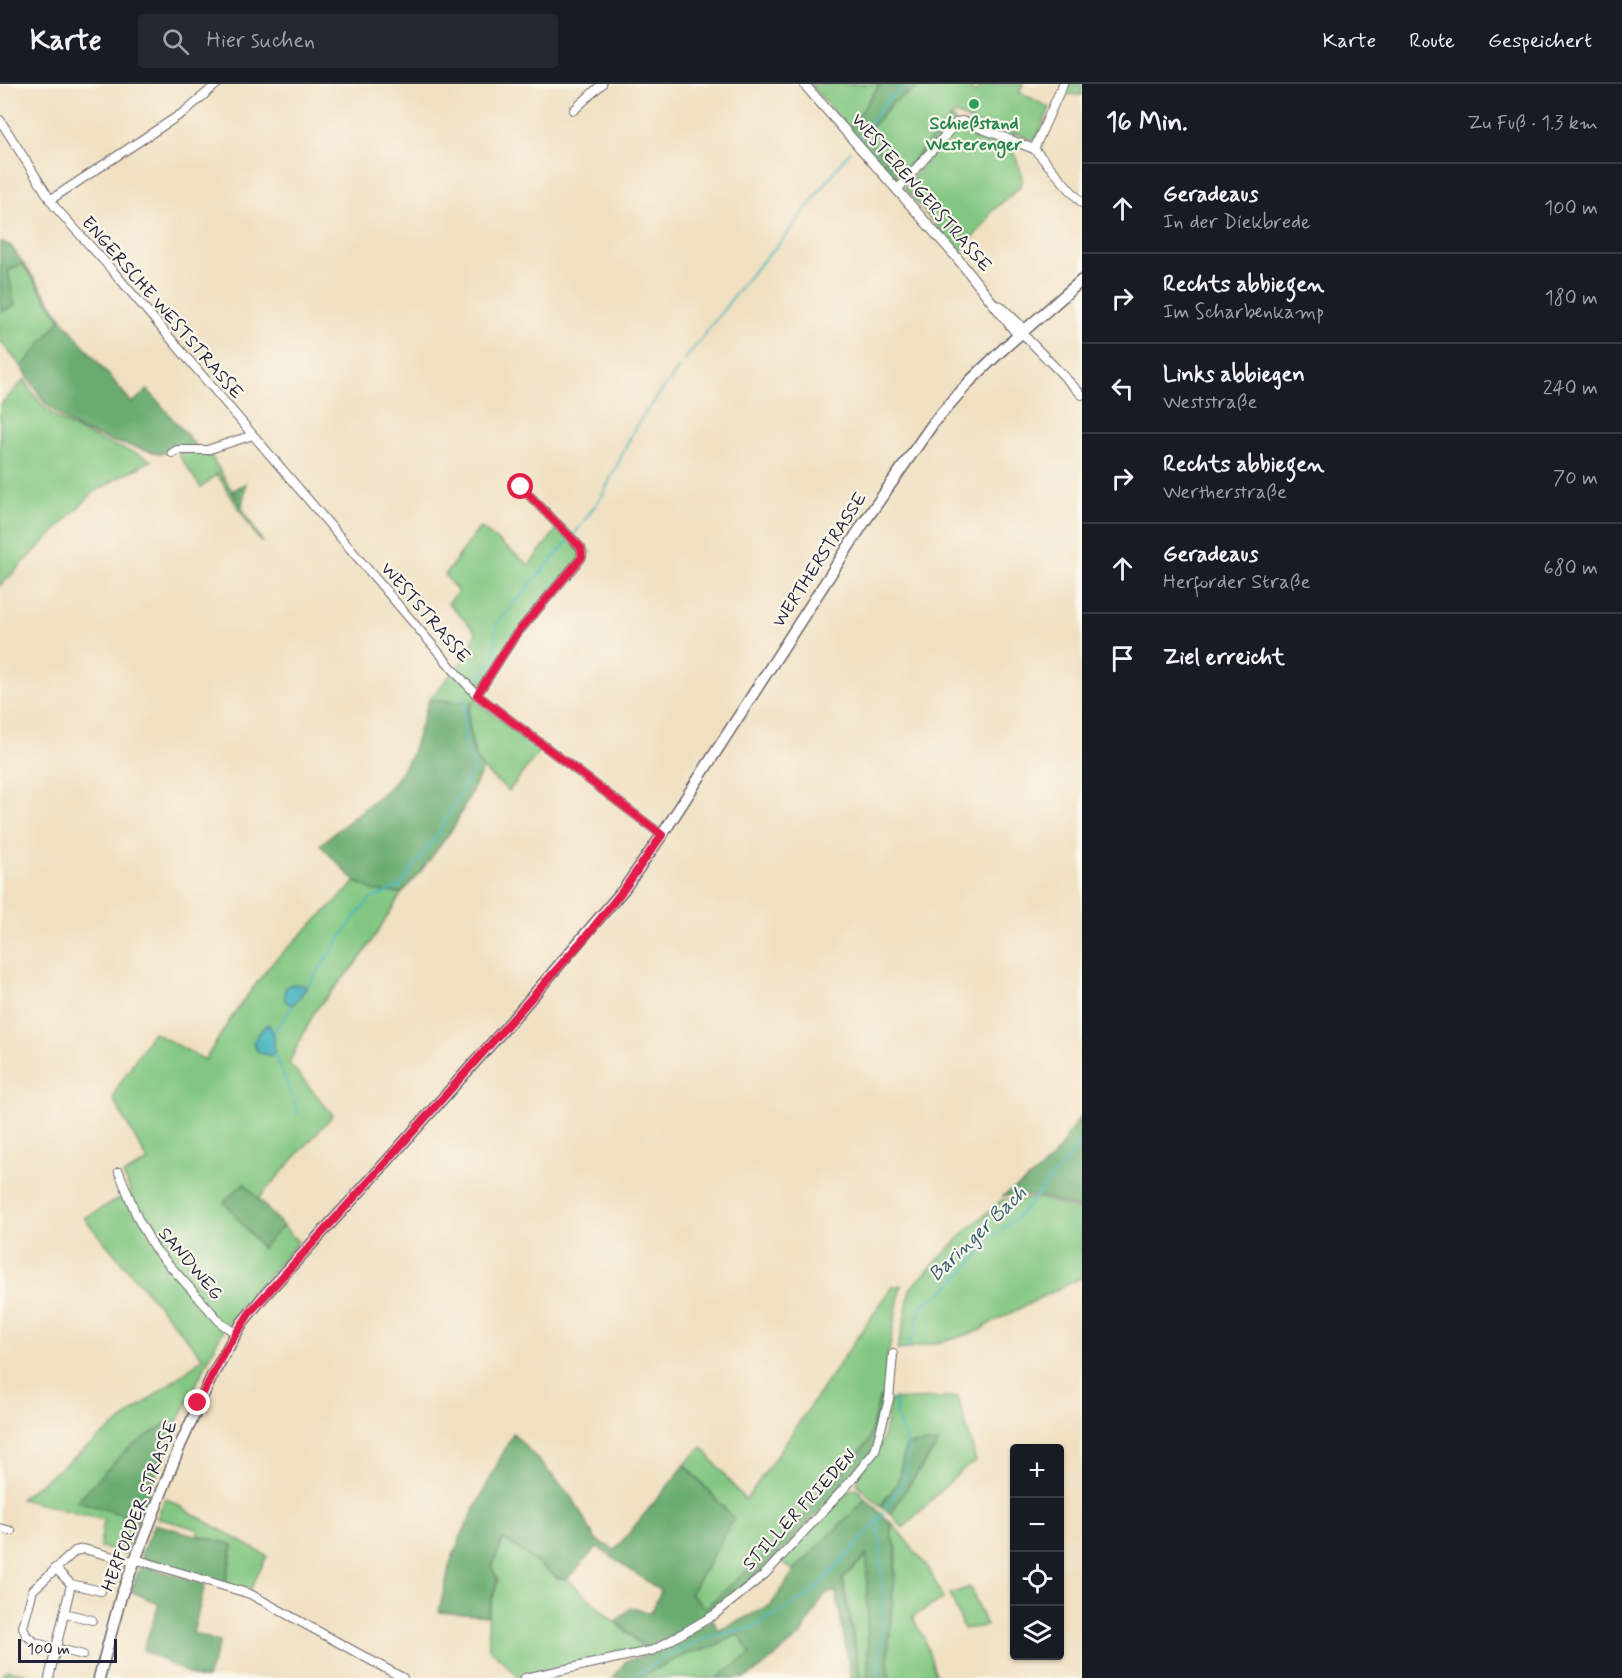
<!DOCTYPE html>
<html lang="de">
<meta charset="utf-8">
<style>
body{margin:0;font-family:Mynerve,sans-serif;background:#242831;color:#f1f3f6}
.controls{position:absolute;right:18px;bottom:18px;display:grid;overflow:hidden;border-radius:6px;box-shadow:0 2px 4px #0004}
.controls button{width:54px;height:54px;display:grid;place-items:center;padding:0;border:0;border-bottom:2px solid #363941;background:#171b24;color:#f1f3f6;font:30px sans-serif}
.scale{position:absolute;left:18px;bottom:15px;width:99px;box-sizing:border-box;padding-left:6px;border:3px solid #22223b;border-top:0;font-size:16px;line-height:21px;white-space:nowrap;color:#22223b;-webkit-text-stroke:4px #fbf7ec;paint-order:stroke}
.stop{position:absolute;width:18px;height:18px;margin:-14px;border:4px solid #e11d48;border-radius:50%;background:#fff}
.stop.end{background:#e11d48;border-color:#fff;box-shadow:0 2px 6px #0008}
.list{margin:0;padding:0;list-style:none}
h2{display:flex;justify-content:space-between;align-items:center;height:78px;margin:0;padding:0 24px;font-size:26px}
h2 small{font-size:20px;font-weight:400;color:#9ea1a6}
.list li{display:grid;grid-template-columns:39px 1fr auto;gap:18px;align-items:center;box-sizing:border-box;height:90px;padding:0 24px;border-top:2px solid #363941}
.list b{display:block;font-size:22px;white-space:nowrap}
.list p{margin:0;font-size:20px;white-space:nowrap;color:#9ea1a6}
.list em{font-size:20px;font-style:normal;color:#9ea1a6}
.icon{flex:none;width:33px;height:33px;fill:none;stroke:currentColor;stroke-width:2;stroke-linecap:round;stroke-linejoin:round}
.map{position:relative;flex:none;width:1082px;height:1594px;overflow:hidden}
header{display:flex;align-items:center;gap:36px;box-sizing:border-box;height:84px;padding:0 30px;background:#171b24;border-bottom:2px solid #363941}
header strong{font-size:28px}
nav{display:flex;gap:33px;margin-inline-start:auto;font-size:21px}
.search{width:420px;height:54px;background:#242831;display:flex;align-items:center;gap:15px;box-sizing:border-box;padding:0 21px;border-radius:6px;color:#9ea1a6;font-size:22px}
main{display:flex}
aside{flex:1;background:#171b24}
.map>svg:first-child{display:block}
.green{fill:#82c781;stroke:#52745e;stroke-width:1.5}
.forest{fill:#69ac6f;stroke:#466755;stroke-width:1.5}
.water{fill:#46b5bf;stroke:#346c7d;stroke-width:1.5}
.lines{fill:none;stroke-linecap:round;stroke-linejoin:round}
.stream{stroke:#46b5bf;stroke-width:2}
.minor-casing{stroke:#6a646a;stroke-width:10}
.tertiary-casing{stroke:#6a646a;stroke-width:11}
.secondary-casing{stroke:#6a646a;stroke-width:13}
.minor{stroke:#fff;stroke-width:8}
.tertiary{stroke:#fff;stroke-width:9}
.secondary{stroke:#fff;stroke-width:10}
.route{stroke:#e11d48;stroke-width:8}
.leisure-dot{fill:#2e9e5b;stroke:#fbf7ec;stroke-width:2}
.labels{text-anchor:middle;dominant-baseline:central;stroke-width:4.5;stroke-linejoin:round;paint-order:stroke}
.leisure-label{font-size:18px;font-weight:bold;fill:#27864d;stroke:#fbf7ec}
.street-label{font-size:18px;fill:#22223b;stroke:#fbf7ec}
.water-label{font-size:20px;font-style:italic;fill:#305d70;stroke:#fbf7ec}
</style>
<header>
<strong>Karte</strong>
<div class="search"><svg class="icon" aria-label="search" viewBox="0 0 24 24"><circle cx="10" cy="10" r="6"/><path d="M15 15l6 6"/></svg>Hier suchen</div>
<nav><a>Karte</a><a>Route</a><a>Gespeichert</a></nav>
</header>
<main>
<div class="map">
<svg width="1082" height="1594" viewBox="0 0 1082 1594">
<rect width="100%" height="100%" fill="#fbf7ec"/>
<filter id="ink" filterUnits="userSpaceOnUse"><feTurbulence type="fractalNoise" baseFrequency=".0167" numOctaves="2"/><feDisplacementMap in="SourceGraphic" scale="12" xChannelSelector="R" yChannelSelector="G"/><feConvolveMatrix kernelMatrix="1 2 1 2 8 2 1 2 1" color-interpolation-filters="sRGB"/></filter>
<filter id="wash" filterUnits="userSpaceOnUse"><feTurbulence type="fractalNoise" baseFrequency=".008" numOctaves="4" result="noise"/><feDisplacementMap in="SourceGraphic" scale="24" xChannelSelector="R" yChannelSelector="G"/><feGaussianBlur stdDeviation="1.35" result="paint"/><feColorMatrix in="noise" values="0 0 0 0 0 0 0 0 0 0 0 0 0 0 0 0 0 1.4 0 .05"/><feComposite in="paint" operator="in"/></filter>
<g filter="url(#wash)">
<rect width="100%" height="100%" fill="#f0e0c1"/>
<path class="green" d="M810,0H880L849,46Z
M924,0H974L971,6L975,9L982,0H1023L1019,8L1050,24L1035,57L1014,49L1011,54L955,30L900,90L864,52L893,18Z
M1068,0H1082V11L1064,10Z
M960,41L966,42L1009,60L1016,74L1021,88L1022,97L1019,104L991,128L988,135L959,170L904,103L955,44Z
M22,179L61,236L22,283L0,257V227L15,222L8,187Z
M25,295C47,343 98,355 143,372L151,377L116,395L93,409L0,502V321Z
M208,367L263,459L257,453L217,390L201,404L178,370L184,368Z
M561,440L590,468L516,555L482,609L475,616L540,666L509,707C481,684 475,683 470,646C468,634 467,629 473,619L429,616L469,569L476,548L448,519L458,508L445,491L480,443L529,481Z
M356,798L375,807L402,809L363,871L315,927L289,979L333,1031L258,1115L244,1100L261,1164L283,1142L298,1158L246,1216L223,1246L176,1341L167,1338L78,1417L138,1435L125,1470L100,1463L104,1436L20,1415L203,1274L84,1134L131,1108L123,1091L148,1077L113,1015L117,1004L153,948L205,976L235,928L271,880Z
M1040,1114L1082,1127V1193L985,1242L982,1246L946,1257L897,1266L903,1243L910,1205L967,1146L1002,1116Z
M901,1201L888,1271L885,1309L879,1315L869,1357L788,1450L705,1525L690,1510L734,1435L685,1380L702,1363L744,1415L748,1413L892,1203Z
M958,1313L976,1377L961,1387L903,1444L891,1430L904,1408L938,1360L906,1363L897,1400L880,1422L857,1400C858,1385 875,1372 881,1358C886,1346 888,1329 890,1316Z
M851,1405L858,1406L866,1415L794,1487L780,1476Z
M165,1414L267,1472L250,1506L226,1499L233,1461L198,1451V1445L157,1434Z
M892,1439L929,1485L943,1515L912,1533L924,1554L937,1594H889L888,1571L897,1464L891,1451Z
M504,1455L557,1494L567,1495L646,1566L519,1593L489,1564L488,1531L498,1496L492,1483Z
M867,1472L868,1594H861L843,1494Z
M970,1503L986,1542L964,1545L950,1510Z
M740,1550L751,1570L717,1594H638L689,1569L715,1562Z
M8,1586L27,1590L26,1594H0Z"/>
<path class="forest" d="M880,0H924L893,18L865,51L900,90L951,34L955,37L898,101L849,46Z
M0,157L11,162L66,240L132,319L148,306L197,363H175L161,370L114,358L78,345L62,334L44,318L22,283L61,235L22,179L8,187L15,222L0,227Z
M246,399L242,423L232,407Z
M429,616L473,619L467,628L473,669L483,685L454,743L421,787L402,809L375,807L356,798L320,761L391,702L411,672Z
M1082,1032V1125L1041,1112H1003C1021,1100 1041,1088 1055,1071C1065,1059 1070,1043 1082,1032Z
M244,1099L283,1142L262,1164L224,1118Z
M886,1310C882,1328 881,1348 874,1364C869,1378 839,1408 827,1420C770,1479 725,1532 647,1565L616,1537L631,1524L651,1529L661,1507L597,1463L567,1495L557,1493L503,1454L492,1483L497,1496L487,1532L439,1528L450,1479L463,1448L513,1349L572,1413L596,1456L615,1466L685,1381L734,1435L690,1510L705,1524L788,1450L869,1357L879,1315Z
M168,1338L176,1341L138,1435L77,1417L126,1366Z
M938,1359L904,1408L891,1430L880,1422L897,1400L906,1363L909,1360Z
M866,1415L891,1439V1451L896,1464L888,1569L889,1594H868L867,1471L842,1494L860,1594H851L836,1507L824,1511L800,1552L760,1585L745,1594H717L751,1570L739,1550L715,1562L689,1569L638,1594H613L626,1577L654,1569L713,1535L718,1547L771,1521L794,1487Z
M154,1440L233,1461L225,1498L143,1475L141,1471Z
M141,1481L205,1500L193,1549L220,1558L207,1594H197L143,1566L159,1520L131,1507Z"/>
<path class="water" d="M292,900L308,902L293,921L285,917V904Z
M268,940C275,949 275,957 274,969L270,972L258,968L253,960L258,950Z"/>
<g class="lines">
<path class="stream" d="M860,53L889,14L908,0
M684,277L750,191L781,158L850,67
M573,452L602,412L637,340L679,284
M474,601L494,575L496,540L570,455
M308,902L356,831L371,815L399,803L438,750L474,683L465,660V611
M274,948L293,921
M274,969L291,1009L298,1030
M905,1266L910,1257L916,1252L918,1231L922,1221L941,1209L957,1194L976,1174L990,1153L1009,1140L1029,1121L1082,1058
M885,1426L906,1392L908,1362L898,1336L894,1313
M878,1436C883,1489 883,1541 879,1594
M633,1594L664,1573L707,1553L751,1544L784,1526L814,1507L871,1445L883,1429"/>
</g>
</g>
<g filter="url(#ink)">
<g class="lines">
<g class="minor-casing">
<path id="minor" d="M1063,0L1034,65L1082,119
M574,26L602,0
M0,36L55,123L112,186L458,591L477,611L662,751
M897,106L957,38L962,37L1034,65
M50,116L184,28L217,0
M1021,248L1082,311
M172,369L177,366H207L253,351
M477,611L514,553L582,473L581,464L521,403
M119,1088L138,1135L155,1165L222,1240L235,1249
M0,1444L11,1447
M55,1484L71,1500L101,1507
M64,1529L92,1536
M83,1571L36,1559L26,1551L23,1543L33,1506L75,1467L84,1465L125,1476L142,1477L250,1510L403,1594
M49,1594L71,1500
M525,1594L654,1566L714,1531L765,1490L850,1398L875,1367L889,1315L893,1270"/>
</g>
<g class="tertiary-casing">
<path id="tertiary" d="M804,0L958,175L1018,251
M1000,222L1024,245"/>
</g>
<g class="secondary-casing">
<path id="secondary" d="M99,1594L121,1512L179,1364L212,1292L242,1239L263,1213L373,1093L507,942L624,805L662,751L865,437L934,338L970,297L1002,266L1082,196"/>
</g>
<use href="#minor" class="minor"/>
<use href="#tertiary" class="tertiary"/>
<use href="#secondary" class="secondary"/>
</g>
</g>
<g class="lines" filter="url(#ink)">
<path class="route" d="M198,1319L224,1268L251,1227L373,1093L588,850L624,805L662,751L477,611L514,553L582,473L581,464L521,403"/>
</g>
<circle class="leisure-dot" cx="974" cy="20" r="6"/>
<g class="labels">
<g class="leisure-label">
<text x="974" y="40">Schießstand<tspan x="974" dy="21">Westerenger</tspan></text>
</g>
<g class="street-label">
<text transform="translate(921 109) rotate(49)">WESTERENGERSTRASSE</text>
<text transform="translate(162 224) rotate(49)">ENGERSCHE WESTSTRASSE</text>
<text transform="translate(820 476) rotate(-57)">WERTHERSTRASSE</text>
<text transform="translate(425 529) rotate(49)">WESTSTRASSE</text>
<text transform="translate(190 1180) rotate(50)">SANDWEG</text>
<text transform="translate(140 1422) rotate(-69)">HERFORDER STRASSE</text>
<text transform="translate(800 1426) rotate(-47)">STILLER FRIEDEN</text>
</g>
<g class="water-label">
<text transform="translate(978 1150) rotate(-44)">Baringer Bach</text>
</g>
</g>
</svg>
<div class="controls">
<button>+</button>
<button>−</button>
<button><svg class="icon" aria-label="locate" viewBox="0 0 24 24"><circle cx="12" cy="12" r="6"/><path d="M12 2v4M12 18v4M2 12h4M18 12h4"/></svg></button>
<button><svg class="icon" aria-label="layers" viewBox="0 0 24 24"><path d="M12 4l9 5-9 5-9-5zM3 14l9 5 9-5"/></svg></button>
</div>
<div class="scale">100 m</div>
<div class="stop" style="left:521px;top:403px"></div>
<div class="stop end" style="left:198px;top:1319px"></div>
</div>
<aside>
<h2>16 Min.<small>Zu Fuß · 1.3 km</small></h2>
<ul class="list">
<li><svg class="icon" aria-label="ahead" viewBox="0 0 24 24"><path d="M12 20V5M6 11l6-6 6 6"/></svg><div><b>Geradeaus</b><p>In der Diekbrede</p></div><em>100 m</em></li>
<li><svg class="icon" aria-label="right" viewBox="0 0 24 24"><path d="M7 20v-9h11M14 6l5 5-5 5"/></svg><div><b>Rechts abbiegen</b><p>Im Scharbenkamp</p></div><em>180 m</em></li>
<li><svg class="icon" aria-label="left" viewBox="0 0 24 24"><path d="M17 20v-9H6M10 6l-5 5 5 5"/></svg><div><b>Links abbiegen</b><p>Weststraße</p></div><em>240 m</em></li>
<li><svg class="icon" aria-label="right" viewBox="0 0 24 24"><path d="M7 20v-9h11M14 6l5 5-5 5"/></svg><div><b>Rechts abbiegen</b><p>Wertherstraße</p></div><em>70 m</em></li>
<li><svg class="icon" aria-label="ahead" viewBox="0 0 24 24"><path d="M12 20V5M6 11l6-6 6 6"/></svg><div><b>Geradeaus</b><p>Herforder Straße</p></div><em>680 m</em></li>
<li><svg class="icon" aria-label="arrive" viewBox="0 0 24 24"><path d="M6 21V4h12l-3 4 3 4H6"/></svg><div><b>Ziel erreicht</b></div></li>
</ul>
</aside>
</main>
